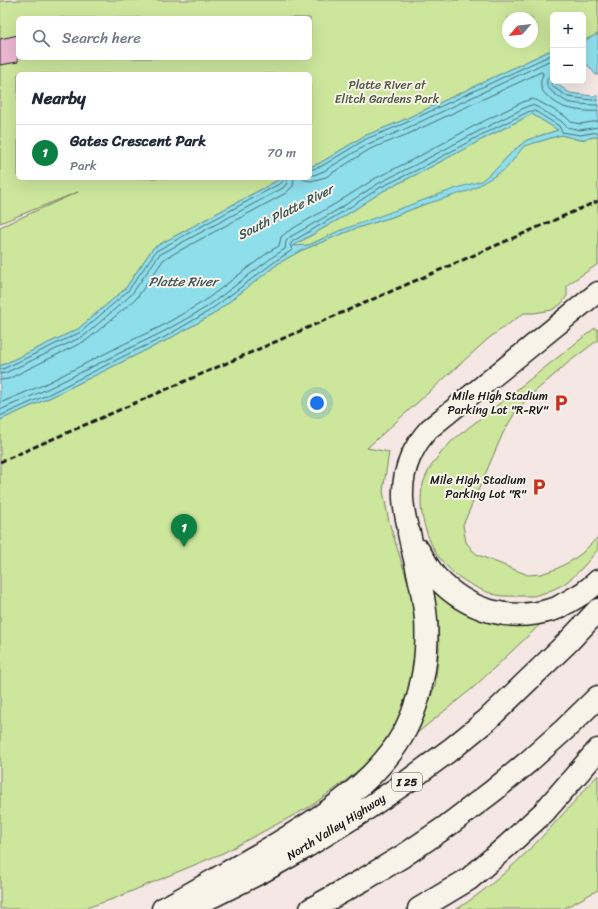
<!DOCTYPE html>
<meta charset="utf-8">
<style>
body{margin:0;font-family:Sriracha,sans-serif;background:#f6f6f7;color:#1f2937}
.controls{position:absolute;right:12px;top:12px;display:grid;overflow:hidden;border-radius:6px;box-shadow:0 4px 16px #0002}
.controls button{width:36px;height:36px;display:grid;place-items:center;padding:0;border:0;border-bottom:1px solid #e0e1e3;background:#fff;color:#1f2937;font:20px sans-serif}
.compass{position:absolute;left:502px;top:12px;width:36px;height:36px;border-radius:50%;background:#fff;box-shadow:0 4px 16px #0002;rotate:242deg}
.you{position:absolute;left:317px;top:403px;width:14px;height:14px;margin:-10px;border:3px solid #fff;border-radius:50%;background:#1a73e8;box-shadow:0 0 0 6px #1a73e833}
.badge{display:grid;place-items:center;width:26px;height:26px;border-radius:50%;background:#0b8043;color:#fff;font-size:13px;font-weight:700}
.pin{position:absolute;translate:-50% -33px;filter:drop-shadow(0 1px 2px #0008)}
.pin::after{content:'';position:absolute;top:21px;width:14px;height:12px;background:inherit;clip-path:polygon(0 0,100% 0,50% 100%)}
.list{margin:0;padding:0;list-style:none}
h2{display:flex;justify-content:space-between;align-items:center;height:52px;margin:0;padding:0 16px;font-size:17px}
h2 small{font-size:13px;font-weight:400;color:#747a83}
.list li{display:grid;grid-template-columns:26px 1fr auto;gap:12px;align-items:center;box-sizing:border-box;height:56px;padding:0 16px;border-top:1px solid #e0e1e3}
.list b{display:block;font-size:15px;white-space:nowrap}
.list p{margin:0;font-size:13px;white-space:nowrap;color:#747a83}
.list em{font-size:13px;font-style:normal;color:#747a83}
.icon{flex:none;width:22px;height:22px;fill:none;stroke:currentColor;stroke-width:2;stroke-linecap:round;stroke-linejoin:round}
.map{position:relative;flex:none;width:598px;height:909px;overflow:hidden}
.search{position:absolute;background:#fff;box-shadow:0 4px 16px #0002;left:16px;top:16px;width:296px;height:44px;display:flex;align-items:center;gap:10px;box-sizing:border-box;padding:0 14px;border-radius:6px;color:#747a83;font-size:15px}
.panel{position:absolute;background:#fff;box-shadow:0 4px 16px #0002;left:16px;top:72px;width:296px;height:108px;border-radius:6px}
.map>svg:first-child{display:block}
.green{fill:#cce69c;stroke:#74815c;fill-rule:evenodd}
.water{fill:#8edeeb;stroke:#609098;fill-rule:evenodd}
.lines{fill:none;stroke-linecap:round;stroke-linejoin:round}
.shore{stroke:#4a6a6f;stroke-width:1}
.building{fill:#eab6d2;stroke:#1c1c1c}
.minor-casing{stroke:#1c1c1c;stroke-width:23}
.motorway-casing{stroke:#1c1c1c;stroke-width:25}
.minor{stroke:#f7f3e8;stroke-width:20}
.motorway{stroke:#f7f3e8;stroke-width:22}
.rail{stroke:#1c1c1c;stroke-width:3;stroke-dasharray:6 3;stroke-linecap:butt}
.labels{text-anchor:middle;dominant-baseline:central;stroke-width:4;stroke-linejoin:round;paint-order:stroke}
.shield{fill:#f7f3e8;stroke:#5e5c59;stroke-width:1}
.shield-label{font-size:11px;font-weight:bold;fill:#1c1c1c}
.park-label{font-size:12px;fill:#515942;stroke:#f7f3e8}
.poi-label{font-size:12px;fill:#1c1c1c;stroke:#f7f3e8;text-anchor:end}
.street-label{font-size:12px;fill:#1c1c1c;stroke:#f7f3e8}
.water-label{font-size:13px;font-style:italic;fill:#3e565a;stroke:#f7f3e8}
</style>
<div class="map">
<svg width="598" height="909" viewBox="0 0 598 909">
<rect width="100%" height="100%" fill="#f4e7e4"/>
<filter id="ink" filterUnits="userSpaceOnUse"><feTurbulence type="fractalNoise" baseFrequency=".025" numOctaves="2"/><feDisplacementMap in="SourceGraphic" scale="8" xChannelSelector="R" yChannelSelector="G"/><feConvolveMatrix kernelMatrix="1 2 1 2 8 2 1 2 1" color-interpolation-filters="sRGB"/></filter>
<g filter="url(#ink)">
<path class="green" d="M19,0H598V34L583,41V15H553V50L549,51L399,122L364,136L320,163L310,167V74H18V178H282L153,248L125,289L78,329L0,366V227L78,192L0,223V1ZM18,18H310V58H18ZM508,18H532V42H508Z
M532,114L558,130L527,140L513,151L498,167L524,146L561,135L580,140L598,136V264L567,285V296L561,304L552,310L534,313H524L489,338L367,448L389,452L383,491L389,522L410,589L416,625L413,674L406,702L393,728L374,757L343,783L311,806L223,853L113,899L83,909H0V420L49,398L134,356L167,340L212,315L279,263L300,251L354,229L392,217L420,206L339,231L309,245L291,247L343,217L383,191L423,171L483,139Z
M595,328L598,330V340L569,362L531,395L516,411L503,433L463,525L466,542L472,550L478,555L528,575L541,574L556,569L571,561L582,553L598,537V549C588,562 577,575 564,584C555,589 543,594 533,596C529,596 525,596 521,596C512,596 502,597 493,594C474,588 455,577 443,562C434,552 430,542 426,530C421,516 420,503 422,488C426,469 440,453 453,440Z
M421,569L442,593L548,617L474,687L416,734L435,686L439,649L438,621L432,598Z
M598,775V890L563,909H457C512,874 555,823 598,775Z"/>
<path class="water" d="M598,34V75H596L588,65L583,67V41Z
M553,50V81H557L555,83L570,93L592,96H598V136L580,140L561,135L524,146L506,169L471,190L420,206L392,217L354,229L300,251L279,263L212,315L167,340L134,356L49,398L0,420V366L78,329L125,289L153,248L282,178H310V167L320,163L364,136L399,122L549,51ZM532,114L558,130L527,140L513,151L497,168L481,181L454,189L410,205L339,231L309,245L292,246L343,217L383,191L423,171L483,139Z"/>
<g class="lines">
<path class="shore" d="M553,73C540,83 549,90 559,97C561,98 564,100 567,102C574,104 590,105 598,105
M553,80L551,83L553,87L568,97L592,100H598
M310,170L322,166L366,139L401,125L553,54
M310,175H314L324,171L368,144L403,130L553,59
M301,178L305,180L311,181L326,177L370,149L406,135L541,72H542L543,74C537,89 544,94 555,102C559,104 562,107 567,108C576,110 588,112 598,111
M0,369H3L81,332L128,291L156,251L281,183L283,181V178
M0,374L5,373L84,336L131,295L159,255L283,188L287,183L288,178
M0,380L8,379L87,340L136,299L164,259L286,193L293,186L294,178
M0,403L43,385L128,342L160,327L203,302L270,251L279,246L281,237L287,232L335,204L376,178L416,158L476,125L525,101L532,99L538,101L565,116L571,122L580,124L598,121
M0,410L45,390L130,348L163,332L207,307L274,256L285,249L286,241L290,237L339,209L379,183L419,163L479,131L528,106L532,105L537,107L561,121L567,127L580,130L598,127
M0,416L47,395L132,352L165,337L209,311L277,260L291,251L292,250L290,245L293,241L341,213L381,187L421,168L481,135L530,111H535L559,126L562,132L580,135L598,132"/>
</g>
<path class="building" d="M18,35V62L0,65V39Z"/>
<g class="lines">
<g class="minor-casing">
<path id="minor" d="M409,533C406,519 402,505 403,491C403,468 414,445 429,429L598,292"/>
</g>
<g class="motorway-casing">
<path id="motorway" d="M418,550C424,559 429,570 437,578C468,611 510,623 554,609C559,608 563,604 568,602C574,598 581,595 586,591C590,588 594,585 598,581
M163,909C195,892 226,873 258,855C307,826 364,793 397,744C409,726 418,702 422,680C427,658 428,626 424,604C421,580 414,557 409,533
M184,909L215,895L263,871L304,848L362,812L408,781L454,747L487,720L569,641L598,610
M311,909L363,880L403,856L447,826L493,791L528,762L565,729L598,697
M419,909L469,879L507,846L544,812L598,750"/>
</g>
<use href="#minor" class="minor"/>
<use href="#motorway" class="motorway"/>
<path class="rail" d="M0,462L598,201"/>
</g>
</g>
<defs>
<g id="parking-bare" transform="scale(1.38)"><path d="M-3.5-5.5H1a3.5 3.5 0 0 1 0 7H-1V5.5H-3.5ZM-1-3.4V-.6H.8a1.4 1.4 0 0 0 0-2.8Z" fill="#c8321e" stroke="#f7f3e8" stroke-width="2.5" paint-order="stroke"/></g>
</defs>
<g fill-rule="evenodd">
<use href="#parking-bare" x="561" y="403"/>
<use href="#parking-bare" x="539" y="487"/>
</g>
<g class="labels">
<rect class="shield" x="392" y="773" width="30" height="18" rx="3"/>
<g class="shield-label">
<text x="407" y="782">I 25</text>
</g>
<g class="park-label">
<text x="387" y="85">Platte River at<tspan x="387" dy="14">Elitch Gardens Park</tspan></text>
</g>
<g class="poi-label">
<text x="548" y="396">Mile High Stadium<tspan x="548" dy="14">Parking Lot "R-RV"</tspan></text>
<text x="526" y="480">Mile High Stadium<tspan x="526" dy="14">Parking Lot "R"</tspan></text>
</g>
<g class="street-label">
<text transform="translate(336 827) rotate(-32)">North Valley Highway</text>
</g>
<g class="water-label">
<text transform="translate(285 212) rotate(-27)">South Platte River</text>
<text x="183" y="281">Platte River</text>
</g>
</g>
</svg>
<div class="controls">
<button>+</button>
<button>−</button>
</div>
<svg class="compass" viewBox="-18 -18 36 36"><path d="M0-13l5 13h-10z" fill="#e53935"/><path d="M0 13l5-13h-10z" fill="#747a83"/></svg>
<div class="you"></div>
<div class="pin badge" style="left:184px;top:547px">1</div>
<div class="search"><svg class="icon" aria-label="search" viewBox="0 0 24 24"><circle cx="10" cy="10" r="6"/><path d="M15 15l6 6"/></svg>Search here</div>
<section class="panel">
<h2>Nearby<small></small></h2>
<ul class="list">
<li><span class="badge">1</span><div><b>Gates Crescent Park</b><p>Park</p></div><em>70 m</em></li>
</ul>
</section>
</div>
